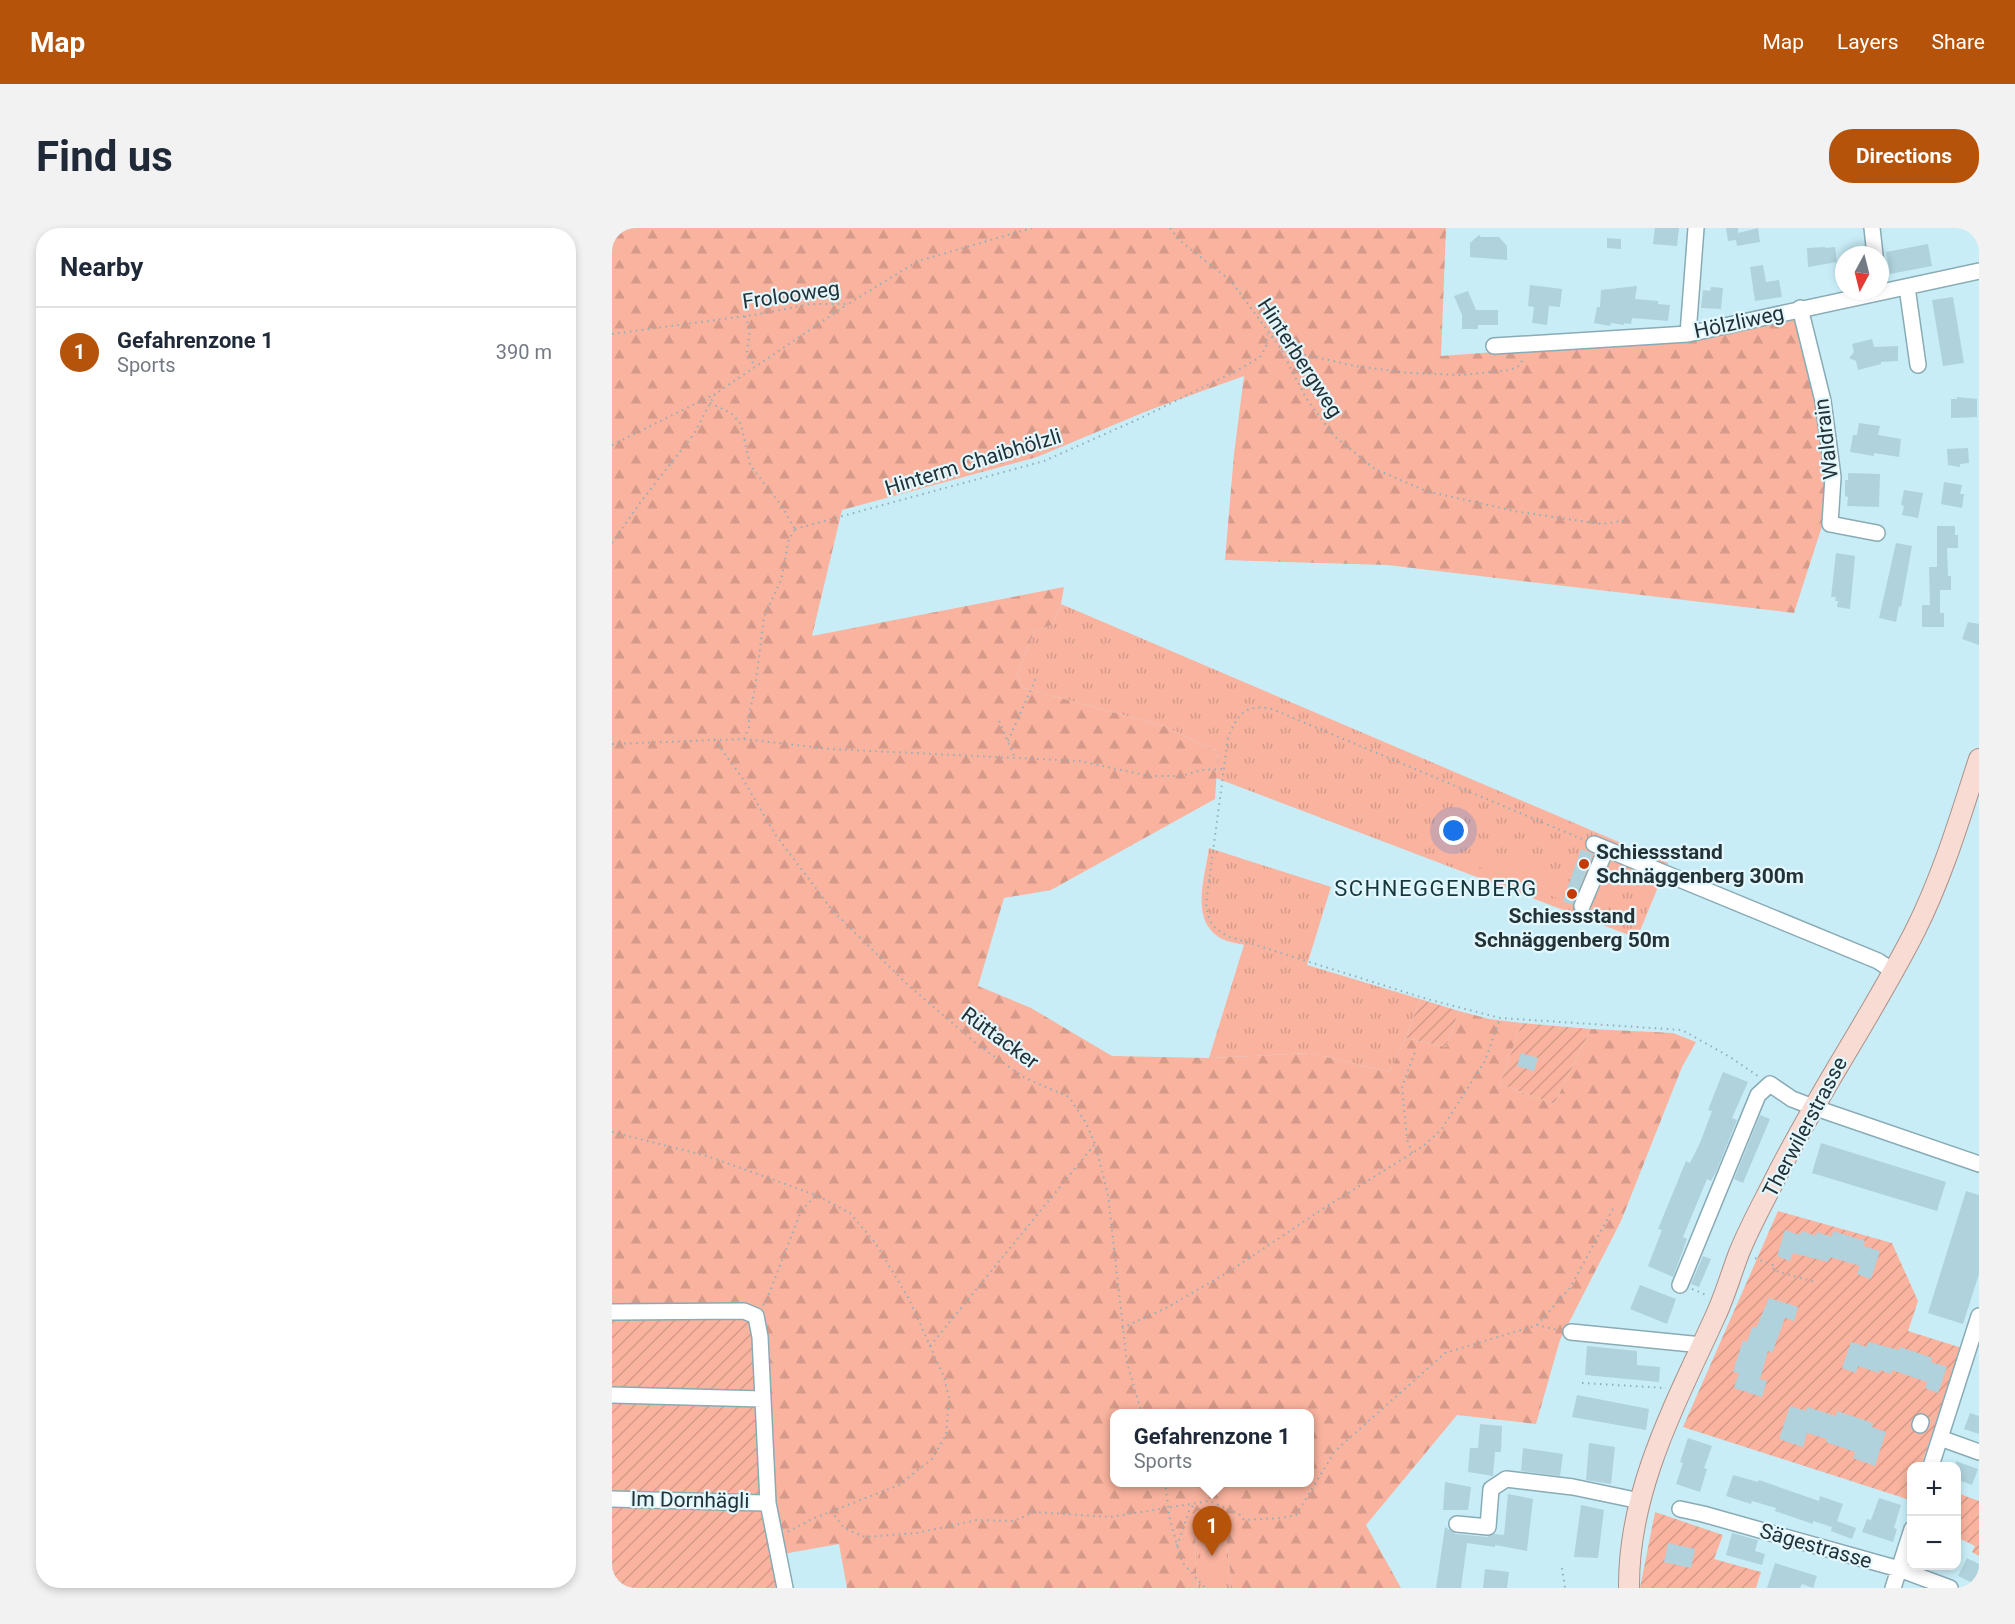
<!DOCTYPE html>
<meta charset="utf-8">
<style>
body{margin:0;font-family:Roboto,sans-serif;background:#f2f2f3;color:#1f2937}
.controls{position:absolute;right:18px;bottom:18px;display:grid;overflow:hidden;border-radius:12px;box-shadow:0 3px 9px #0003}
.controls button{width:54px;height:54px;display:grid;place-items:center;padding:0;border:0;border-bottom:2px solid #e0e1e3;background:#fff;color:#1f2937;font:30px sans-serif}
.compass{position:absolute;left:1223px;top:18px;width:54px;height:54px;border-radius:50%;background:#fff;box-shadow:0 3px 9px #0003;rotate:187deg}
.you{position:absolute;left:842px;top:603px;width:21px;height:21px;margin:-15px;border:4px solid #fff;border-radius:50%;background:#1a73e8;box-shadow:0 0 0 9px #1a73e833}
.badge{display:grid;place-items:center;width:39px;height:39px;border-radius:50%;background:#b45309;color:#fff;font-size:20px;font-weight:700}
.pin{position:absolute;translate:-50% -50px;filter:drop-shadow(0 2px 3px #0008)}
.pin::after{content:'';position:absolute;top:32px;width:21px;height:18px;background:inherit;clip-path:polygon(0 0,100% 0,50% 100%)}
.popup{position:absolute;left:498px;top:1181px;width:204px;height:78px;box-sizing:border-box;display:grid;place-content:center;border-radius:12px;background:#fff;filter:drop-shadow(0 2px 4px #0005);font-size:20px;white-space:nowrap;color:#747a83}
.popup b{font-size:22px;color:#1f2937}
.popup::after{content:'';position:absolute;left:50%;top:100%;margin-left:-12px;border:12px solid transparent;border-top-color:#fff}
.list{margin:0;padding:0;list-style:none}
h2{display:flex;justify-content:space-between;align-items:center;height:78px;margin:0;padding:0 24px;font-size:26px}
h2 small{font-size:20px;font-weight:400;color:#747a83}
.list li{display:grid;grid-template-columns:39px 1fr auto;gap:18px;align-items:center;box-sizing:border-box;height:90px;padding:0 24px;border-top:2px solid #e0e1e3}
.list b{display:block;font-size:22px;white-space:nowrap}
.list p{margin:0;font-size:20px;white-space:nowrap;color:#747a83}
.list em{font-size:20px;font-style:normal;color:#747a83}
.map{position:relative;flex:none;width:1367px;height:1360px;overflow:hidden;border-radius:24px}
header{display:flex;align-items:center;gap:36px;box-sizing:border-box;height:84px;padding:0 30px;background:#b45309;color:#fff}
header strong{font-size:28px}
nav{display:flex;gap:33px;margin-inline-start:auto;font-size:21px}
.intro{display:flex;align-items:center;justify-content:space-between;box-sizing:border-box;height:144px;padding:0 36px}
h1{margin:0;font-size:42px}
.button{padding:15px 27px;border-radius:24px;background:#b45309;color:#fff;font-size:21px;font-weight:700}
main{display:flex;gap:36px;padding:0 36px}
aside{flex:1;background:#fff;border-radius:24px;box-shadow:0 3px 9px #0003}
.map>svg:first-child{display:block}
.grass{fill:url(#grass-tufts)}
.forest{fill:url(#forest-firs);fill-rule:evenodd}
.garden{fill:url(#garden-furrows)}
.pitch{fill:#f9b39e}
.building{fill:#afd2dc}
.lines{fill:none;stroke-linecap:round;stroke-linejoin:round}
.minor-casing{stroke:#89abb5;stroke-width:18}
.major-casing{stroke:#ab9189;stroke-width:22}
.path{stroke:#92afb7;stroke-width:2;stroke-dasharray:1.5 4.5;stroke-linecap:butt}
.minor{stroke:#fff;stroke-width:15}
.major{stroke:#f8dcd3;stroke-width:20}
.poi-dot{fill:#c33b02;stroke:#e2f8fe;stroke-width:2}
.labels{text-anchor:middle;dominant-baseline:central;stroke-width:4.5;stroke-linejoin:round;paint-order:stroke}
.street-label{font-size:21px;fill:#243236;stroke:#e2f8fe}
.poi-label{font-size:21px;font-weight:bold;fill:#243236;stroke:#e2f8fe;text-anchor:start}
.neighbourhood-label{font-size:22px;letter-spacing:1.5px;fill:#17373f;stroke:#e2f8fe}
</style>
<header>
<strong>Map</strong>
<nav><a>Map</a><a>Layers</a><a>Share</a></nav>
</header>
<div class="intro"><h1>Find us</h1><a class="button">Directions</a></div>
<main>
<aside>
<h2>Nearby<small></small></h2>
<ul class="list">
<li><span class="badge">1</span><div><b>Gefahrenzone 1</b><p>Sports</p></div><em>390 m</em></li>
</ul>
</aside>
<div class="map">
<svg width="1367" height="1360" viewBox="0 0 1367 1360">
<defs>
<pattern id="grass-tufts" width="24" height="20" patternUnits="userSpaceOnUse" patternTransform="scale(1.5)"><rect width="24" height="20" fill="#f9b39e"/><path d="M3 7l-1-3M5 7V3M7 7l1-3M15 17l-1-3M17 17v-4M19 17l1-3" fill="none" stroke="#d59a89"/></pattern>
<pattern id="forest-firs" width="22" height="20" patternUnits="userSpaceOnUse" patternTransform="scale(1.5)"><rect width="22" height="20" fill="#f9b39e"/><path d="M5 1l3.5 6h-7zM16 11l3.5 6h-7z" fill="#d59a89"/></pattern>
<pattern id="garden-furrows" width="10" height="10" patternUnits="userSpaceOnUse" patternTransform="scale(1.5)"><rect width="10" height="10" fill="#f9b39e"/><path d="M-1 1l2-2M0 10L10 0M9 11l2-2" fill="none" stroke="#d59a89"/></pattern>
</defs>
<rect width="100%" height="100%" fill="#c9edf7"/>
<path class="grass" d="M449,376L1056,635L1025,710L604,550L606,524L552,498L411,460L405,446L422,404L441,396Z
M597,620L719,659L695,737L808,771L794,810L777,844L698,825L597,830L632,717C625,715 616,714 610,711C577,693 593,650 597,620Z
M591,1280L607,1281L612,1292L620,1360H586L584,1341L583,1283Z"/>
<path class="forest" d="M0,0H834L829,128L1074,110L1184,86L1204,174L1214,250L1211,295L1182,385L775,337L613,332L622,226L632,148L535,183L425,229L230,282L200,408L452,359L449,376L441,396L422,404L405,446L411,460L552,498L606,524L603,571L439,662L392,670L366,758L419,780L500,828L597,830L698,825L777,844L794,810L834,819L847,783L877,791L910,795L888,856L942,876L979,801L1061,805L1084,814L1070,839L1009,993L948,1112L924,1196L845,1187L754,1297L789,1360H620L612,1292L607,1281L592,1280L583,1284L584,1341L586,1360H235L227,1316L171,1326L164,1300L150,1092L0,1081ZM502,1186H698V1254H502Z"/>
<path class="garden" d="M808,771L847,783L834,819L794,810Z
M910,795L979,801L942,876L888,856Z
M1166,983L1280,1015L1306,1073L1296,1103L1350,1120L1309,1238H1300L1298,1272L1071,1199Z
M0,1088L134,1090L143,1099L169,1360H0Z
M1345,1265L1367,1273V1328L1360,1324L1363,1318L1349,1311L1345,1320Z
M1043,1284L1111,1307L1102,1331L1149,1344L1144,1360H1028Z"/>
<path class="pitch" d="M867,618L957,654L950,672L860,636Z
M606,1295L614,1360H595L586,1296Z"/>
<path class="building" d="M1043,0H1067L1065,18L1041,16Z
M1114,0H1126V5L1146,0L1148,14L1125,18L1124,12L1116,13Z
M867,7L869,9H887L895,18V32L858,29V15Z
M995,10L1009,11V21L995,20Z
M1316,16L1320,38L1278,46L1274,24Z
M1213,19V20L1223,19L1225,34L1196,39L1195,20Z
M1151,37L1154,54L1167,52L1170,69L1143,73L1138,39Z
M918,57L950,61L948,79L937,78L935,97L920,95L922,79L916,78Z
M1025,58L1023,71L1046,73V76L1058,77L1056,93L1020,90L1019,96L1012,95V97L999,95L998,98L982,95L985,79H988L989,62Z
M1099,59L1111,60L1109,81L1089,80L1091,62L1098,63Z
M856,63L864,82H886V97H866V101H850V87L842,68Z
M1341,69L1352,135L1331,138L1320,72Z
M1260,111L1262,119L1286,118V133L1269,134V136L1246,142L1244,133L1237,130L1242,124L1240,116Z
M1345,169L1365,171V189L1339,190V171H1345Z
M1247,195L1268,198L1266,207L1289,211L1287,229L1262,225V228L1238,224L1241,207H1245Z
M1356,220L1357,235L1348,236V239L1336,237L1335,221Z
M1236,245L1268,246L1267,279L1235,278L1236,269L1233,268V252H1236Z
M1332,254L1350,257L1348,266H1352L1350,280L1329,276Z
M1292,262L1311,265L1306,290L1290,287L1292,278L1289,277Z
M1325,298H1343V307H1346V320H1335L1336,348H1339V362H1328V385H1332V399H1310V377H1318L1317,339H1325Z
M1284,315L1300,318L1289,379L1287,378L1284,394L1267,390Z
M1224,325L1243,328L1238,381L1225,379L1226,373H1223L1224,369H1219Z
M1356,394L1367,396V417L1350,411Z
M969,621L981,626L961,677L951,673Z
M909,825L926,830L922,843L905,838Z
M1111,844L1136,854L1120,890L1125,892L1104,944L1099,953L1095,951L1071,1009L1075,1011L1061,1049L1036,1038L1050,1002L1046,1001L1074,933L1078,935L1088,915L1100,883L1096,882Z
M1148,887L1158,891L1131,955L1122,951Z
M1209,915L1334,954L1325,983L1200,945Z
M1354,963L1367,967V1046L1351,1096L1316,1085Z
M1173,1002L1188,1007L1190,1003L1204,1008L1205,1004L1220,1009L1221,1003L1253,1013L1252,1018L1268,1023L1259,1051L1245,1046L1248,1038L1218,1029L1216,1034L1181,1025L1178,1033L1165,1028Z
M1091,1028L1099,1031L1087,1059L1079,1056Z
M1028,1057L1064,1071L1055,1096L1018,1081Z
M1157,1070L1186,1079L1182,1093L1173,1090L1160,1125L1156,1123L1148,1151L1155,1153L1150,1169L1122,1160L1127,1145L1121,1144L1131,1112L1135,1114L1140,1099L1144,1100Z
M1239,1114L1255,1119L1256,1114L1287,1122L1288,1119L1321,1130L1319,1134L1335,1139L1326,1165L1313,1160L1315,1154L1280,1142L1279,1146L1268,1142L1267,1145L1246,1138L1244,1145L1230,1140Z
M975,1118L1025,1123V1137L1048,1139L1047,1154L973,1147Z
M965,1167L1037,1181L1034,1202L960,1189Z
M1178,1178L1194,1183L1195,1179L1224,1188L1225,1183L1261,1195L1260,1199L1274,1204L1263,1238L1241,1230L1243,1224L1214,1214L1215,1211L1195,1205L1191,1219L1167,1211Z
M1358,1185L1367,1188V1206L1352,1201Z
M868,1196L890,1198L889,1224H883L881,1248L856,1244L858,1220H866Z
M1076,1210L1100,1218L1092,1240L1095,1241L1088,1264L1064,1256L1071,1235L1068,1234Z
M977,1215L1003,1219L999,1256L974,1252Z
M911,1220L951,1226L948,1248L909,1243Z
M1344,1233L1366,1241L1360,1257L1344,1251Z
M1121,1247L1146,1254L1147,1252L1207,1273L1208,1268L1231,1276L1225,1293L1244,1300L1240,1311L1219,1303L1220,1299L1201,1293V1296L1163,1283L1164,1280L1140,1273L1139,1276L1114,1268Z
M833,1254L859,1259L856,1282H831Z
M896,1266L921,1271L915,1323L883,1317V1319L855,1315L849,1360H824L833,1299L844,1306L875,1309L882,1306L892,1307Z
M1267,1270L1289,1277L1282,1300L1285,1301L1281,1314L1250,1304L1255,1291L1259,1292Z
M969,1277L992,1282L986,1330L962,1329Z
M1120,1305L1146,1312L1143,1323L1153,1326L1150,1337L1114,1327Z
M1056,1315L1083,1321L1079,1340L1052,1334Z
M1355,1330L1367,1336V1358L1346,1348Z
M1163,1335L1205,1348L1201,1360L1190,1356L1188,1360H1155Z
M873,1341L897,1344L895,1360H871Z"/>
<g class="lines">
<g class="minor-casing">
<path id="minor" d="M1260,0L1263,27
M1295,59L1306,137
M1188,80L1211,173L1221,249L1218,296L1265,305
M1076,106L1084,0
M882,118L1076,106L1367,43
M982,616L1266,733L1281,743
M970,678L994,621
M1068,1057L1146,867L1158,856L1180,871L1201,879L1367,936
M0,1084L132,1083L144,1088L148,1109L156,1275L173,1360
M959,1104L1090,1117
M0,1167L151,1171
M1308,1197L1309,1194
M1328,1210L1367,1224
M1319,1238L1367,1088
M0,1271L156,1275
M1068,1281L1091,1286L1287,1341L1338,1360
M845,1296L876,1299L879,1261L894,1251L961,1259L1028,1273
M1281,1360L1300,1301"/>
</g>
<g class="major-casing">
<path id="major" d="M1017,1360C1016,1262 1064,1175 1103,1089C1113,1068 1119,1046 1127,1025C1137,1000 1151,975 1163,951C1205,867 1259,789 1302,705C1330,650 1348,590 1367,531"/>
</g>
<path class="path" d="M558,0L567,12L619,53L669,121L694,170L721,207L763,241L814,263L907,284L990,296L1017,292
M133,88L138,101L135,124L143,139
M0,106L148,86L198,76H236L306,33L420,0
M669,121L743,138L797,145L849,147L898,142L907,138L911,131
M98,175L119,185L129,196L138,237L169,277L183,301
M0,217L103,166
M183,301L432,233L529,190L624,143L648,129L654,119L655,106
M0,315L30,272L82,206L103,166L236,76
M387,493L403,530
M102,511L129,548L163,606L221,683L296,757L366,817L413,850L457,869L474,895L483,916L496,967L515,1135L530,1186
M132,511L137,499V486L143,461L152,389L169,352L177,311L183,301
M396,513L424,450
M0,516L132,511L218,521L468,533L537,548H569L590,542L611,541
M970,611L660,481C633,475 625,487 616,510L594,676C597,695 599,698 615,708L815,771L888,790L1070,802L1118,829L1146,848
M0,904L95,928L204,967L238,985L264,1016L297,1071L332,1149L337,1170L334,1207L320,1231L287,1257L200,1291L175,1304
M800,925L795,911L790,859L803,824
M1143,1030L1163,1038L1161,1042L1203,1054
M1080,1061L1094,1067
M151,1077L155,1071L189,983L204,967
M925,1097L958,1060L1001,981
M510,1100L556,1079L618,1043L715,978L810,919L829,902L873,833L888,790
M318,1118L483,916
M970,1155L1054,1160
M553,1254L558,1292L570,1334L593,1360
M219,1283L232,1300L253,1309L305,1305L365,1292L402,1293L422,1284L499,1289L597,1273L616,1281L627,1286L632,1292L669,1290L684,1287L723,1223L833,1125L925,1097L946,1102
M565,1318L577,1283L582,1276
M950,1340L953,1360"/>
<use href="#minor" class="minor"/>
<use href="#major" class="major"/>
</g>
<g class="poi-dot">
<circle cx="972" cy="636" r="6"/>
<circle cx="960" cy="666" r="6"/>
</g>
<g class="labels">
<g class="street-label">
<text transform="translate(179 67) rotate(-8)">Frolooweg</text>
<text transform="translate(1127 94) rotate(-12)">Hölzliweg</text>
<text transform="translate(688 130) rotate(57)">Hinterbergweg</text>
<text transform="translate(1214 211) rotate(-97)">Waldrain</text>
<text transform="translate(361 234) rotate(-17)">Hinterm Chaibhölzli</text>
<text transform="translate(388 810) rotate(36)">Rüttacker</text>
<text transform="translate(1193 899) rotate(-62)">Therwilerstrasse</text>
<text transform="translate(78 1272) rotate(1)">Im Dornhägli</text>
<text transform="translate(1204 1318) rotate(16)">Sägestrasse</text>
</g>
<g class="poi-label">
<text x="984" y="624">Schiessstand<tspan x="984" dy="24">Schnäggenberg 300m</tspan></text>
<text x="960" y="688" text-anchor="middle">Schiessstand<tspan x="960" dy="24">Schnäggenberg 50m</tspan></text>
</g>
<g class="neighbourhood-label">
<text x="824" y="660">SCHNEGGENBERG</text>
</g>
</g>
</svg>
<div class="controls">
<button>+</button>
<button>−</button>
</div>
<svg class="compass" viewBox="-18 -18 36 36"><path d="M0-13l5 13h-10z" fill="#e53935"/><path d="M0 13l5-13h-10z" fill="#747a83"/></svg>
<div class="you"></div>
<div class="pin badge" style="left:600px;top:1328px">1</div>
<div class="popup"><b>Gefahrenzone 1</b>Sports</div>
</div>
</main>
